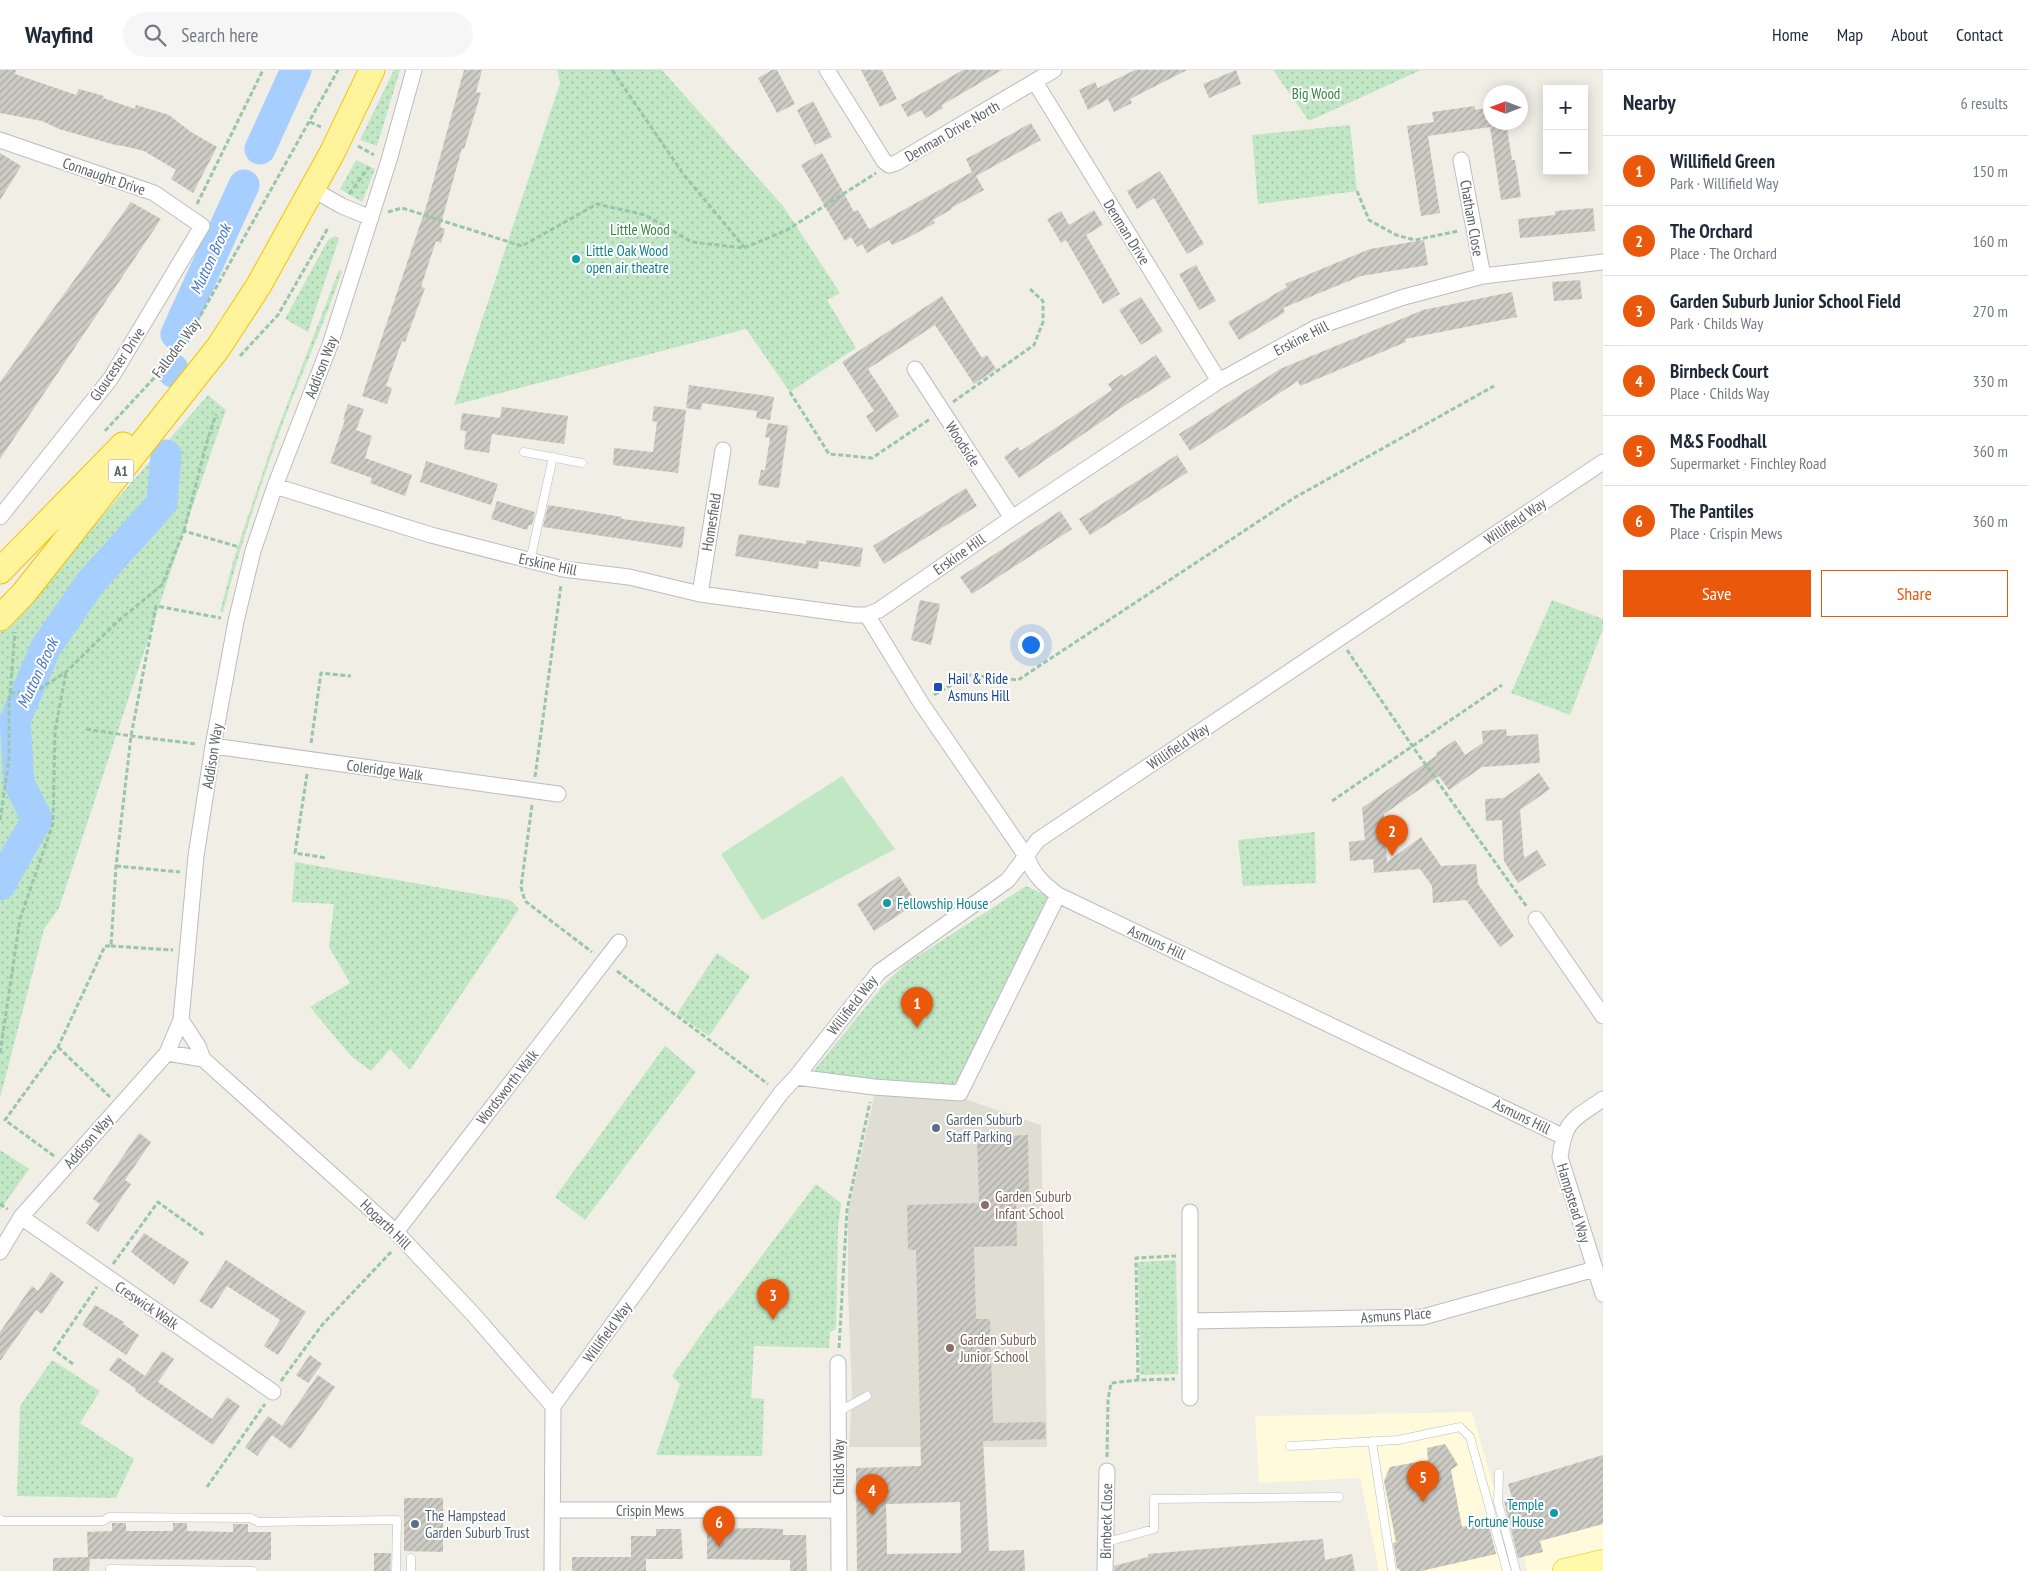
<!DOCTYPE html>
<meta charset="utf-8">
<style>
body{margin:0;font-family:"PT Sans Narrow",sans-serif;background:#f6f6f7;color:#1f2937}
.controls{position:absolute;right:15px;top:15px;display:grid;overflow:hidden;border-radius:0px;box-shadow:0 2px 12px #0003}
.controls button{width:45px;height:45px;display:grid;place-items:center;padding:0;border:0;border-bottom:1px solid #e0e1e3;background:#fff;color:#1f2937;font:25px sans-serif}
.compass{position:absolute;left:1483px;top:15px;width:45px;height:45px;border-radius:50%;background:#fff;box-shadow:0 2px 12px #0003;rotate:270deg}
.you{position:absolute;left:1030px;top:574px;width:18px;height:18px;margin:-12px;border:4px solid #fff;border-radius:50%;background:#1a73e8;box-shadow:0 0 0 8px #1a73e833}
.badge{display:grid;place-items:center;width:32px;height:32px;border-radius:50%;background:#ea580c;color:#fff;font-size:16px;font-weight:700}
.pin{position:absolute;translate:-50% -41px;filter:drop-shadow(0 1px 2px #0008)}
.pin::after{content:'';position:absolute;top:26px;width:18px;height:15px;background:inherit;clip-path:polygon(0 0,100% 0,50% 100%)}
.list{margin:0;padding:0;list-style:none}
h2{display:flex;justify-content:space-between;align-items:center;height:65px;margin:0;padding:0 20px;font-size:21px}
h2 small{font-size:16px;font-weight:400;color:#747a83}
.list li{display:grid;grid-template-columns:32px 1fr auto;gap:15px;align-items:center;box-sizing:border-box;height:70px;padding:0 20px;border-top:1px solid #e0e1e3}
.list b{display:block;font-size:19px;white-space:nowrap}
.list p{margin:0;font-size:16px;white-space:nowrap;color:#747a83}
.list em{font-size:16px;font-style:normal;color:#747a83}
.actions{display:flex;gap:10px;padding:15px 20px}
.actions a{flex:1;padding:11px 0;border:1px solid #ea580c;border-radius:0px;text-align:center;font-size:18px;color:#ea580c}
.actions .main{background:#ea580c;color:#fff}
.icon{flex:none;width:28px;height:28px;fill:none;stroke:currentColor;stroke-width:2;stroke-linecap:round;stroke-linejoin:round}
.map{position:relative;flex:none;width:1603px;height:1501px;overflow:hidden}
header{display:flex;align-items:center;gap:30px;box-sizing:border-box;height:70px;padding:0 25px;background:#fff;border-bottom:1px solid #e0e1e3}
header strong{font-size:24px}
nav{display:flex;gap:28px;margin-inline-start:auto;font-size:18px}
.search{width:350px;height:45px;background:#f6f6f7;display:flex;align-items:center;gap:12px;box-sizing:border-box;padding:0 18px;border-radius:28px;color:#747a83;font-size:19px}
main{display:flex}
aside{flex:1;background:#fff}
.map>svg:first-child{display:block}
.commercial{fill:#fefadb}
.education{fill:#e0ded3}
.green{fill:url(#green-dots)}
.pitch{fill:#c1e7c5}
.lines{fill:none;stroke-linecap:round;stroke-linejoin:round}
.river{stroke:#a6cfff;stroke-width:31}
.building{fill:url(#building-hatch);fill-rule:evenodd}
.service-casing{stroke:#babcc1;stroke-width:9}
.minor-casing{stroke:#babcc1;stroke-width:17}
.primary-casing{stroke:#f4d959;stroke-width:26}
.trunk-casing{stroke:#f5c200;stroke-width:27}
.path{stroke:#99c6ab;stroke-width:3;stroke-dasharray:5 2.5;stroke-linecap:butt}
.service{stroke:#fff;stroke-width:8}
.minor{stroke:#fff;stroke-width:15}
.primary{stroke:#fffaab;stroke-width:24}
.trunk{stroke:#fff49c;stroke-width:25}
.culture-dot{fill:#0f9aa8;stroke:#fff;stroke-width:2}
.transit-dot{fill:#1a4fb4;stroke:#fff;stroke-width:2}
.service-dot{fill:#5c6f8a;stroke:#fff;stroke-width:2}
.education-dot{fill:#8d6e63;stroke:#fff;stroke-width:2}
.labels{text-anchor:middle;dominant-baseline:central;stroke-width:4;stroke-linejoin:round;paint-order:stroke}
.shield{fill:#fff;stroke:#8e9094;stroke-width:1}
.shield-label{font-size:14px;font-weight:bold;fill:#5d6066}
.park-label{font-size:15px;fill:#338640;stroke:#fff}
.street-label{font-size:15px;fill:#5d6066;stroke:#fff}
.culture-label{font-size:15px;fill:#0d838f;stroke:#fff;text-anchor:start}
.transit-label{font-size:15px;fill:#164399;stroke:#fff;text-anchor:start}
.service-label{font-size:15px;fill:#4e5e75;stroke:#fff;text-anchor:start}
.education-label{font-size:15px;fill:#785e54;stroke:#fff;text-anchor:start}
.water-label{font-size:16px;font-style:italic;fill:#4476c6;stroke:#fff}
</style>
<header>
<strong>Wayfind</strong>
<div class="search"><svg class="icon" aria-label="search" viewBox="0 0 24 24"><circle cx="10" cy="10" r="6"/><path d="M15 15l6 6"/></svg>Search here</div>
<nav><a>Home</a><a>Map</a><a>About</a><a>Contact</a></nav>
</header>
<main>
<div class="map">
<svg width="1603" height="1501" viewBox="0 0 1603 1501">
<defs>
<pattern id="green-dots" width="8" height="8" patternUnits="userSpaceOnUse" patternTransform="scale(1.25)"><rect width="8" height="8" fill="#c1e7c5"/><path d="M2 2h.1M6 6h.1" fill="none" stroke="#a0bfa4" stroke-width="1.8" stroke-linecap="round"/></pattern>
<pattern id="building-hatch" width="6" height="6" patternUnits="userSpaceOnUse" patternTransform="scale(1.25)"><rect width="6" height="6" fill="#cccbc4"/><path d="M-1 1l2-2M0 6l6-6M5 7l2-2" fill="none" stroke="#a9a8a3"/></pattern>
</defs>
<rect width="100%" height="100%" fill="#f0eee5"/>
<path class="commercial" d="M1472,1342L1518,1501H1379L1360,1408L1259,1413L1255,1346Z
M1603,1439V1492L1566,1501H1527L1519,1465Z"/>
<path class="education" d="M875,1023L956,1026L1041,1055L1047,1377H849L852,1323L848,1221V1142Z"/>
<path class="green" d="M394,0H400L377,76L360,70Z
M557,0H662L783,136L840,223L827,230L856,278L790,322L746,259L454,335L560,13Z
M1273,0H1421L1309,51Z
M1350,55L1357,121L1258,134L1252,65Z
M356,90L375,99L362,132L340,119Z
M335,166L339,169L308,262L285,249L328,170Z
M339,200L342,201C325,252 303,300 284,350C261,413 240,477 223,542H220L234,488L275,366Z
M208,325L226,340L184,461L59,838L44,859L0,1028V563Z
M1552,530L1603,549V559L1570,645L1511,623Z
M1315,762L1316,813L1243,816L1238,770Z
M295,792L510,830L519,839L410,1000L390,979L371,1001L351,986L310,937L350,913L329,877L334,834L292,832Z
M1026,816L1048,826L957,1019L812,1003L885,913L907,893Z
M717,883L750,906L709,966L677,944Z
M665,976L696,1002L585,1150L555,1127Z
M0,1080L29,1099L0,1140Z
M816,1114L841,1133L838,1158L836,1259L830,1262L829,1278L754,1276L751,1328L764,1329L762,1386L656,1385L680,1314L672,1306L719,1239L721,1240Z
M1176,1190L1178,1304L1140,1305L1138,1192Z
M52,1290L100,1321L80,1353L134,1389L116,1428L17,1426L20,1336Z"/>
<path class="pitch" d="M842,706L895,779L762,850L721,784Z"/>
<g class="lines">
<path class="river" d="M260,79L296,0
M176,264L244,115
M173,302V299
M0,815L37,749L19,713L15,650L46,577L91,512L162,433L166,385"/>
</g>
<path class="building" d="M0,0H16L15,4L76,25L79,19L104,26L103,28L135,39L136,35L169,45L191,62L217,77L193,123L171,109L176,100L144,81L119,75V76L59,59L42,51L0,43Z
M464,0H482L476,22L481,23L464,79L462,78L440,157L445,159L441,173L436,171L421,217L425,218L405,272L402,271L386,316L392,318L387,334L362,326L427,134Z
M772,0H777L795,34L777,43L758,8Z
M861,0H882L897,29L880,37Z
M963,0H1002L942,35L943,38L926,48L921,40L908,47L901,35Z
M1135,0H1187L1130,29L1132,33L1114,42L1108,29L1088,40L1079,20L1095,12L1098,18Z
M1236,0L1241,14L1209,28L1203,14Z
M813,31L832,67L815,75L797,40Z
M1475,36V40L1490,37V52H1506L1512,90H1515L1521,127L1501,130L1490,57L1428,66L1440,143L1421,146L1407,56L1434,52L1432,42Z
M1031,53L1041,70L976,106L984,120L951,138L952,139L933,150L935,153L909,167L892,175L889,170L867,183L862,174L857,177L851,167L845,171L801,95L822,83L854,142L858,140L869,159L972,102L966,89Z
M0,83L21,96L0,130Z
M1160,101L1204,174L1187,184L1154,128L1137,139L1127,121Z
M131,132L161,149L0,389V312Z
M1593,138L1595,161L1520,168L1518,149L1555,145V141Z
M1094,140L1103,155L1086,165L1120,224L1103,234L1066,170L1061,173L1047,149L1061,141L1069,155Z
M1424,170L1428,195L1361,206L1283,238L1285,242L1239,270L1228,252L1287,217L1285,214L1370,179Z
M1196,195L1216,231L1199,240L1179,204Z
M1580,210L1582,229L1554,231L1552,212Z
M1512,222L1517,247L1405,269L1406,272L1300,316L1298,311L1190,381L1179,364L1280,299L1423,240Z
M942,226L982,288L987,285L996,299L974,314L935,255L868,299L899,346L876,362L866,346L874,341L842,292Z
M1141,227L1163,261L1141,275L1119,240Z
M1156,285L1171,307L1137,329L1136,328L1019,408L1004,387L1018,377L1020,381L1066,351L1112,320L1108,314L1122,304L1124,307Z
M689,315L774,327L770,350L756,348L757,341L702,333L701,340L686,338Z
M348,334L364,339L356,360L372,366L365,388L412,405L405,426L370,413L372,408L330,393L345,350H343Z
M654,336L686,340L678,403L613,395L614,378L653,382L657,352L652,351Z
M502,337L568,346L564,374L492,364L489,383L464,379L466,361L460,360L462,343L500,348Z
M768,353L788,356L779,418L758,415L761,400H765L770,368L765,367Z
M1177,385L1188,402L1090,465L1079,449Z
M426,391L498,414L491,435L420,412Z
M966,418L977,436L884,494L873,476Z
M497,431L535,442L532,455H529L527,460L491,449Z
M548,435L622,447V449L685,457L682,478L543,457Z
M1060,441L1072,459L972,524L960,507Z
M739,464L806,474V470L863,478L860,497L819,491L818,499L735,486Z
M920,530L940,534L931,575L911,570Z
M1506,659L1507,666L1538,664L1540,693L1482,697L1449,720L1439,706L1384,744L1387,792L1421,767L1441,796L1476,794L1478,814L1514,866L1500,877L1466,830L1433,833L1432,816L1420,799L1372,803L1374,802L1373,789L1350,791L1349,772L1365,770L1362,738L1437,685L1436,683L1455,670L1465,685L1483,673L1482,661Z
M1539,703L1550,719L1520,740L1524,788L1537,780L1546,795L1518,813L1504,791L1502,750L1486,751L1485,729L1504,728Z
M899,806L917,833L874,861L857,834Z
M139,1063L151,1072L125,1110L131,1114L98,1162L86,1153L100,1134L93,1129Z
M1028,1065L1029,1125H1016L1017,1176L974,1177L976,1249H990L993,1353L1045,1352L1046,1369L983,1371L989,1481L1024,1480L1025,1501H857L856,1398L921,1396L916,1180H908L907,1135L979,1133L977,1067ZM960,1432L961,1483L887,1484L886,1434Z
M144,1163L189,1192L174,1215L131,1182Z
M226,1190L306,1242L278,1285L264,1276L280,1250L227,1216L212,1239L199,1231Z
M51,1202L64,1212L42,1244L36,1240L0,1291V1262L32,1216L38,1221Z
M95,1235L124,1252L123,1254L139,1265L126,1285L82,1255Z
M162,1281L174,1289L158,1312L212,1349L227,1327L240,1336L213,1375L135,1321L136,1319L109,1300L118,1287L145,1306Z
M310,1285L322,1294L308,1313L296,1305Z
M318,1305L335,1317L291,1379L272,1365L257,1386L245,1377L268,1346L282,1356Z
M1445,1374L1458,1395L1451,1400L1462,1457L1483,1452L1489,1456L1496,1484L1421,1501H1401L1397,1498L1393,1473L1396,1472L1384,1411L1390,1397L1428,1390L1427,1378Z
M1603,1385V1454L1540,1471L1543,1482L1518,1488L1504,1431L1512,1428L1508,1414Z
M404,1428H443V1482L404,1481Z
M112,1453H126V1461H173V1453H187V1461L233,1462V1454H248V1462H271V1490L90,1489L89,1501H53V1488L88,1487L87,1462L112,1461Z
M758,1458L783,1459V1465H806L807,1501H790V1490L707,1489V1459Z
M656,1459H681L683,1489H646V1501H572V1487H631V1466H656Z
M1323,1469L1325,1490L1352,1484L1355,1501H1114V1496L1148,1487V1484Z
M374,1483H391L390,1501H374Z"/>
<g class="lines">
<g class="service-casing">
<path id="service" d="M524,382L582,393
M530,491L553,387
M838,1342L867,1326
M1372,1371L1392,1501
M1290,1376L1398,1370L1460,1357L1470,1367L1507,1501
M1499,1403L1498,1432L1516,1501
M0,1449L1,1451H103L109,1447L251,1448L258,1452L397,1450L396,1501
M1107,1472L1154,1459V1429L1339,1427
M411,1488V1501
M110,1501V1499L253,1501"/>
</g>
<g class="minor-casing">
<path id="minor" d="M827,0L884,91L889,95L896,93L1054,0
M1035,12L1219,311
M0,70L154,123L202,156L111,308L0,447
M1461,90L1483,206
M312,119L342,136L371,148
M915,299L1012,448
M275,416L431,465L563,499L629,507L700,524L854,545H867L879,540L1012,448L1219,311L1317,257L1404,227L1483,206L1603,192
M700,524L723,380
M867,545L921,633L1026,786C1034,805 1042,813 1058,825L1562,1066
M213,676L558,724
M1536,849L1603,946
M181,950L198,976L203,989L396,1162L473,1244L553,1336
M167,983L203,989
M796,1007L874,1017L960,1023L1058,825
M1603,1029C1573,1050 1565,1049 1560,1087L1603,1224
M1190,1142V1328
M21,1147L273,1322
M396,1162L619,872
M0,1182L21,1147L167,983L181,950L196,786L213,676L236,551L253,481L275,416L330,275L389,90L414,0
M1191,1251L1423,1247L1595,1199
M838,1293L839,1501
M553,1440H837
M552,1501L553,1336L781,1023L796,1007L879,902L1008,810L1038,770L1603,392
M1105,1501L1107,1401"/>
</g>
<g class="primary-casing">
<path id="primary" d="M1565,1501L1603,1492"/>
</g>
<g class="trunk-casing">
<path id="trunk" d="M0,501L123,375
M0,548L24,523L218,278L259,215L332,83L372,0"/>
</g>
<path class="path" d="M612,0L684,105L744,177
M310,52L321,57
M358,76L374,85
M1357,121L1369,150L1396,165L1415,170L1458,161
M349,124L369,97
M197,134L263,0
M388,142L402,138L522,176L597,134L645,145L692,172L744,178L787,160L876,103
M240,286L278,245L328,158
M790,322L829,384L872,388L930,349
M953,332L1034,275L1043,252V231L1030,219
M105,361L155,307L199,248L338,0
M184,461L206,375L216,344
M1347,580L1413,677L1527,837
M10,623L35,622L66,602L118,551L162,515L184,461L239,477
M934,625L969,605L1018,610L1294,428L1494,316
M86,659L131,666L197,674
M311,673L321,603L351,606
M307,704L295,783L327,788
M535,707L561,515
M1332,731L1502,615
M532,735L521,817L525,831L592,882
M0,750L9,690V635L15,562
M116,796L180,802
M111,876L173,880
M617,901L768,1014
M58,977L110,1027
M0,983L20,849L53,753L55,661L66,602
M54,1086L5,1050L58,977L105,876H111L116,796L131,666L156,536L221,548
M0,1134L8,1139
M113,1194L158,1132L205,1166
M839,1278L847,1140L870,1032
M73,1294L54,1280L97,1217
M1138,1310L1136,1188L1176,1186
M281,1311L322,1255L392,1181
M1107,1387L1108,1330L1111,1313L1138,1310L1175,1309
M207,1417L265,1334"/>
<use href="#service" class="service"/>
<use href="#minor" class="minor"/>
<use href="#primary" class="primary"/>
<use href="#trunk" class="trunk"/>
</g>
<g class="culture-dot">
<circle cx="576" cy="189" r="5"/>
<circle cx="887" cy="833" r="5"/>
<circle cx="1554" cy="1443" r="5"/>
</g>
<rect class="transit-dot" x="933" y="612" width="10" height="10" rx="2.5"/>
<g class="service-dot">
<circle cx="936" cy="1058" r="5"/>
<circle cx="415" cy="1454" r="5"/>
</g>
<g class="education-dot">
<circle cx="985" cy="1135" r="5"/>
<circle cx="950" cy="1278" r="5"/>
</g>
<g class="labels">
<rect class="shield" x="108.5" y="389.5" width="25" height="23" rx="4"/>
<g class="shield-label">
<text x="121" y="401">A1</text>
</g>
<g class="park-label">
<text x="1316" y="23">Big Wood</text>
<text x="640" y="159">Little Wood</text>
</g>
<g class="street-label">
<text transform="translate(952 61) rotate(-30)">Denman Drive North</text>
<text transform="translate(104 106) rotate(19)">Connaught Drive</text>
<text transform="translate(1472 148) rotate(80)">Chatham Close</text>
<text transform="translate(1127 162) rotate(58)">Denman Drive</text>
<text transform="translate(1301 268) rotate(-27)">Erskine Hill</text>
<text transform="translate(176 278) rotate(-53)">Falloden Way</text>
<text transform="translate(117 294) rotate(-56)">Gloucester Drive</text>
<text transform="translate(321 297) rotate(-69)">Addison Way</text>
<text transform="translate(963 374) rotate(57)">Woodside</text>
<text transform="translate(1515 451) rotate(-34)">Willifield Way</text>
<text transform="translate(711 452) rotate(-81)">Homesfield</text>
<text transform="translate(959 484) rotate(-35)">Erskine Hill</text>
<text transform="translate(548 494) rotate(12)">Erskine Hill</text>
<text transform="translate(1178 676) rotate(-34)">Willifield Way</text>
<text transform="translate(212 686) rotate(-81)">Addison Way</text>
<text transform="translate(385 700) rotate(8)">Coleridge Walk</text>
<text transform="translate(1157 872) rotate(25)">Asmuns Hill</text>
<text transform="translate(852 935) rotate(-52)">Willifield Way</text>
<text transform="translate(507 1017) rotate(-52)">Wordsworth Walk</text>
<text transform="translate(1522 1046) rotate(26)">Asmuns Hill</text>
<text transform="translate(88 1071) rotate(-49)">Addison Way</text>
<text transform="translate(1574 1133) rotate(73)">Hampstead Way</text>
<text transform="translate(386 1154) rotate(44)">Hogarth Hill</text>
<text transform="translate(147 1235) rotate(34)">Creswick Walk</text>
<text transform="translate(1396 1245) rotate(-4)">Asmuns Place</text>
<text transform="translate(607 1262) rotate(-54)">Willifield Way</text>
<text transform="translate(838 1397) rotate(-90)">Childs Way</text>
<text x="650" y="1440">Crispin Mews</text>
<text transform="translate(1106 1451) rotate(-89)">Birnbeck Close</text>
</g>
<g class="culture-label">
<text x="586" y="180">Little Oak Wood<tspan x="586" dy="17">open air theatre</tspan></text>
<text x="897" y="833">Fellowship House</text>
<text x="1544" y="1434" text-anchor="end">Temple<tspan x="1544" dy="17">Fortune House</tspan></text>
</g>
<g class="transit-label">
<text x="948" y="608">Hail &amp; Ride<tspan x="948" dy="17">Asmuns Hill</tspan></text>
</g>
<g class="service-label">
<text x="946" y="1049">Garden Suburb<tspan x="946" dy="17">Staff Parking</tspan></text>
<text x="425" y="1445">The Hampstead<tspan x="425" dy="17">Garden Suburb Trust</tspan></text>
</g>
<g class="education-label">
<text x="995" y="1126">Garden Suburb<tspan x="995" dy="17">Infant School</tspan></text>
<text x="960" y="1269">Garden Suburb<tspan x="960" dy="17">Junior School</tspan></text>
</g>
<g class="water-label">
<text transform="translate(210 189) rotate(-65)">Mutton Brook</text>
<text transform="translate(37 603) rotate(-65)">Mutton Brook</text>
</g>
</g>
</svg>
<div class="controls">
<button>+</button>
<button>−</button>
</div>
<svg class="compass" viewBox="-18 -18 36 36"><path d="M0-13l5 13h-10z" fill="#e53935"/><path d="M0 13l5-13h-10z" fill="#747a83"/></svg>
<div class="you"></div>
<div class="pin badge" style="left:917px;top:958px">1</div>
<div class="pin badge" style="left:1392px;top:786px">2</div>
<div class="pin badge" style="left:773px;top:1250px">3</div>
<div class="pin badge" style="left:872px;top:1445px">4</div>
<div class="pin badge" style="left:1423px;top:1432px">5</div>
<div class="pin badge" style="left:719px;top:1477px">6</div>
</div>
<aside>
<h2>Nearby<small>6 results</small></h2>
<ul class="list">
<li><span class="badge">1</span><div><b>Willifield Green</b><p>Park · Willifield Way</p></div><em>150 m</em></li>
<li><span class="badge">2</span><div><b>The Orchard</b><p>Place · The Orchard</p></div><em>160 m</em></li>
<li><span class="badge">3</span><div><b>Garden Suburb Junior School Field</b><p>Park · Childs Way</p></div><em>270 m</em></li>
<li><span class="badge">4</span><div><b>Birnbeck Court</b><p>Place · Childs Way</p></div><em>330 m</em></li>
<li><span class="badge">5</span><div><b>M&amp;S Foodhall</b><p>Supermarket · Finchley Road</p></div><em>360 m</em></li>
<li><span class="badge">6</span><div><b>The Pantiles</b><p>Place · Crispin Mews</p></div><em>360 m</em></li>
</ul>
<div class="actions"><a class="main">Save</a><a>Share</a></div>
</aside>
</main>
